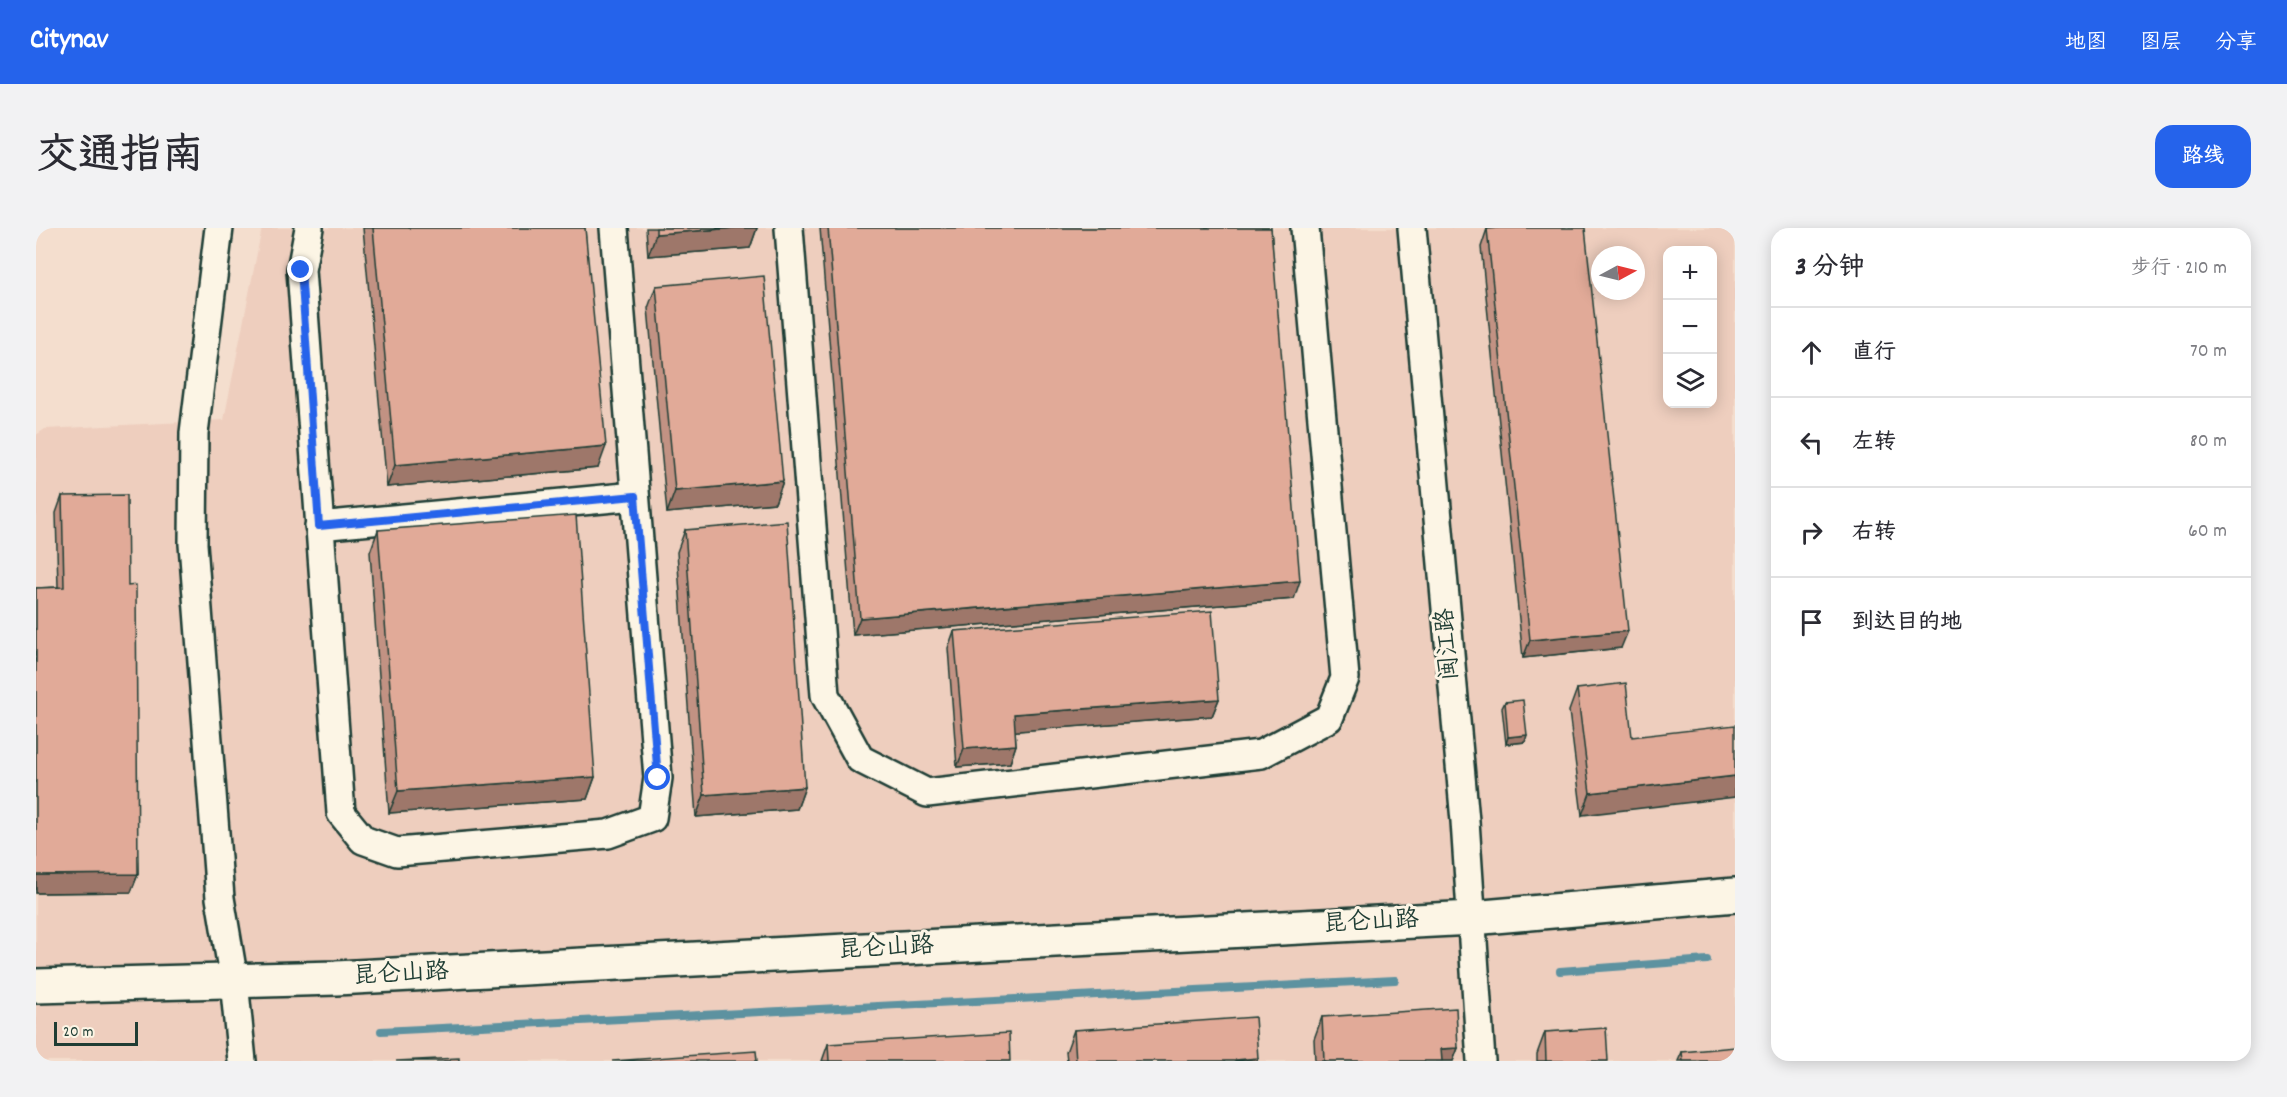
<!DOCTYPE html>
<html lang="zh">
<meta charset="utf-8">
<style>
body{margin:0;font-family:Dekko,"LXGW WenKai TC",sans-serif;background:#f2f2f3;color:#2b2b33}
.controls{position:absolute;right:18px;top:18px;display:grid;overflow:hidden;border-radius:12px;box-shadow:0 3px 15px #0003}
.controls button{width:54px;height:54px;display:grid;place-items:center;padding:0;border:0;border-bottom:2px solid #e1e1e2;background:#fff;color:#2b2b33;font:30px sans-serif}
.compass{position:absolute;left:1555px;top:18px;width:54px;height:54px;border-radius:50%;background:#fff;box-shadow:0 3px 15px #0003;rotate:83deg}
.scale{position:absolute;left:18px;bottom:15px;width:84px;box-sizing:border-box;padding-left:6px;border:3px solid #1f3d34;border-top:0;font-size:16px;line-height:21px;white-space:nowrap;color:#1f3d34;-webkit-text-stroke:4px #fcf5e5;paint-order:stroke}
.stop{position:absolute;width:18px;height:18px;margin:-14px;border:4px solid #2563eb;border-radius:50%;background:#fff}
.stop.end{background:#2563eb;border-color:#fff;box-shadow:0 2px 6px #0008}
.list{margin:0;padding:0;list-style:none}
h2{display:flex;justify-content:space-between;align-items:center;height:78px;margin:0;padding:0 24px;font-size:26px}
h2 small{font-size:20px;font-weight:400;color:#7c7c81}
.list li{display:grid;grid-template-columns:39px 1fr auto;gap:18px;align-items:center;box-sizing:border-box;height:90px;padding:0 24px;border-top:2px solid #e1e1e2}
.list b{display:block;font-size:22px;white-space:nowrap}
.list em{font-size:20px;font-style:normal;color:#7c7c81}
.icon{flex:none;width:33px;height:33px;fill:none;stroke:currentColor;stroke-width:2;stroke-linecap:round;stroke-linejoin:round}
.map{position:relative;flex:none;width:1699px;height:833px;overflow:hidden;border-radius:18px}
header{display:flex;align-items:center;gap:36px;box-sizing:border-box;height:84px;padding:0 30px;background:#2563eb;color:#fff}
header strong{font-size:28px}
nav{display:flex;gap:33px;margin-inline-start:auto;font-size:21px}
.intro{display:flex;align-items:center;justify-content:space-between;box-sizing:border-box;height:144px;padding:0 36px}
h1{margin:0;font-size:42px}
.button{padding:15px 27px;border-radius:18px;background:#2563eb;color:#fff;font-size:21px;font-weight:700}
main{display:flex;gap:36px;padding:0 36px}
aside{flex:1;background:#fff;border-radius:18px;box-shadow:0 3px 15px #0003}
.map>svg:first-child{display:block}
.built{fill:#eecebe;fill-rule:evenodd}
.lines{fill:none;stroke-linecap:round;stroke-linejoin:round}
.stream{stroke:#5d92a0;stroke-width:8}
.minor-casing{stroke:#1f3d34;stroke-width:32}
.major-casing{stroke:#1f3d34;stroke-width:38}
.minor{stroke:#fcf5e5;stroke-width:27}
.major{stroke:#fcf5e5;stroke-width:33}
.wall{fill:#c29283;stroke:#1f3d34;stroke-width:1.5}
.shaded-wall{fill:#9e776a;stroke:#1f3d34;stroke-width:1.5}
.building{fill:#e1aa98;stroke:#1f3d34;stroke-width:1.5}
.route{stroke:#2563eb;stroke-width:8}
.labels{text-anchor:middle;dominant-baseline:central;stroke-width:6;stroke-linejoin:round;paint-order:stroke}
.street-label{font-size:24px;fill:#1f3d34;stroke:#fcf5e5}
</style>
<header>
<strong>Citynav</strong>
<nav><a>地图</a><a>图层</a><a>分享</a></nav>
</header>
<div class="intro"><h1>交通指南</h1><a class="button">路线</a></div>
<main>
<div class="map">
<svg width="1699" height="833" viewBox="0 0 1699 833">
<rect width="100%" height="100%" fill="#f4dece"/>
<filter id="ink" filterUnits="userSpaceOnUse"><feTurbulence type="fractalNoise" baseFrequency=".0167" numOctaves="2"/><feDisplacementMap in="SourceGraphic" scale="12" xChannelSelector="R" yChannelSelector="G"/><feConvolveMatrix kernelMatrix="1 2 1 2 8 2 1 2 1" color-interpolation-filters="sRGB"/></filter>
<g filter="url(#ink)">
<path class="built" d="M226,0H1699V833H0V207L9,201L188,192ZM1632,22H1676V176H1632ZM1564,27H1600V63H1564Z"/>
<g class="lines">
<path class="stream" d="M1524,743L1671,732
M345,803L1359,752"/>
<g class="minor-casing">
<path id="minor" d="M183,0L158,205L157,316L184,670L198,753L206,833
M273,0L265,42L305,585L327,612L361,624L572,606L616,590L622,550L578,0
M753,0L789,467L824,531L891,565L1225,526L1293,490L1309,450L1269,0
M1376,0L1429,593L1445,833
M283,298L599,268"/>
</g>
<g class="major-casing">
<path id="major" d="M0,758L300,750L1436,690L1699,667"/>
</g>
<use href="#minor" class="minor"/>
<use href="#major" class="major"/>
</g>
<path class="wall" d="M327,0H549L562,240L351,259Z
M610,0H721L714,20L612,28Z
M784,0H1235L1258,371L817,407Z
M1451,1L1585,420L1487,430L1445,19Z
M620,58L747,253L739,275L631,285L612,80Z
M26,268L92,358L102,646L95,664L0,665V360L22,359L20,285Z
M342,302L559,549L551,571L353,585L334,324Z
M649,302L769,559L761,581L660,589L641,324Z
M918,403L1183,471L1176,488L979,503L980,517L974,535L921,539L912,420Z
M1541,461L1596,509L1546,587L1533,483Z
M1469,474L1489,514L1470,516L1466,480Z
M1286,789L1422,820L1417,833H1279L1278,811Z
M1038,802L1221,833H1031L1030,824Z
M1509,804L1572,833H1501V826Z
M792,816L974,833H786Z
M1646,824L1699,833H1642Z"/>
<path class="shaded-wall" d="M699,0H721L714,20L612,28L620,6Z
M570,218L562,240L351,259L359,237Z
M747,253L739,275L631,285L639,263Z
M1264,353L1258,371L817,407L824,390Z
M1592,403L1585,420L1487,430L1494,412Z
M1183,471L1176,488L971,504L978,486Z
M1491,507L1489,514L1470,516L1472,509Z
M980,517L974,535L921,539L928,521Z
M1699,548V569L1546,587L1554,565Z
M559,549L551,571L353,585L362,563Z
M769,559L761,581L660,589L668,567Z
M102,646L95,664L0,665V647Z
M1422,820L1417,833H1400L1405,821Z
M1222,830L1221,833H1200V832Z"/>
<path class="building" d="M337,0H549L570,218L359,237Z
M620,0H699L620,6Z
M792,0H1235L1264,353L824,390Z
M1464,0H1549L1592,403L1494,412L1451,1Z
M728,48L747,253L639,263L620,58Z
M91,267L92,358L100,357L102,646L0,647V360L28,359L26,268Z
M540,287L559,549L362,563L342,302Z
M751,293L769,559L668,567L649,302Z
M1176,383L1183,471L978,486L980,517L928,521L918,403Z
M1590,455L1596,509L1699,497V548L1554,565L1541,461Z
M1487,472L1491,507L1472,509L1469,474Z
M1420,780L1422,820L1405,821L1406,833H1288L1286,789Z
M1219,789L1222,830L1200,832V833H1040L1038,802Z
M1570,800L1572,833H1510L1509,804Z
M973,805L974,833H793L792,816Z
M1699,819V833H1647L1646,824Z
M720,823L721,833H576Z
M423,830V833H360Z"/>
</g>
<g class="lines" filter="url(#ink)">
<path class="route" d="M265,42L283,298L599,268L622,550"/>
</g>
<g class="labels">
<g class="street-label">
<text transform="translate(1413 416) rotate(-95)">闽江路</text>
<text transform="translate(1335 695) rotate(-3)">昆仑山路</text>
<text transform="translate(850 721) rotate(-3)">昆仑山路</text>
<text transform="translate(365 747) rotate(-3)">昆仑山路</text>
</g>
</g>
</svg>
<div class="controls">
<button>+</button>
<button>−</button>
<button><svg class="icon" aria-label="layers" viewBox="0 0 24 24"><path d="M12 4l9 5-9 5-9-5zM3 14l9 5 9-5"/></svg></button>
</div>
<svg class="compass" viewBox="-18 -18 36 36"><path d="M0-13l5 13h-10z" fill="#e53935"/><path d="M0 13l5-13h-10z" fill="#7c7c81"/></svg>
<div class="scale">20 m</div>
<div class="stop" style="left:622px;top:550px"></div>
<div class="stop end" style="left:265px;top:42px"></div>
</div>
<aside>
<h2>3 分钟<small>步行 · 210 m</small></h2>
<ul class="list">
<li><svg class="icon" aria-label="ahead" viewBox="0 0 24 24"><path d="M12 20V5M6 11l6-6 6 6"/></svg><div><b>直行</b></div><em>70 m</em></li>
<li><svg class="icon" aria-label="left" viewBox="0 0 24 24"><path d="M17 20v-9H6M10 6l-5 5 5 5"/></svg><div><b>左转</b></div><em>80 m</em></li>
<li><svg class="icon" aria-label="right" viewBox="0 0 24 24"><path d="M7 20v-9h11M14 6l5 5-5 5"/></svg><div><b>右转</b></div><em>60 m</em></li>
<li><svg class="icon" aria-label="arrive" viewBox="0 0 24 24"><path d="M6 21V4h12l-3 4 3 4H6"/></svg><div><b>到达目的地</b></div></li>
</ul>
</aside>
</main>
